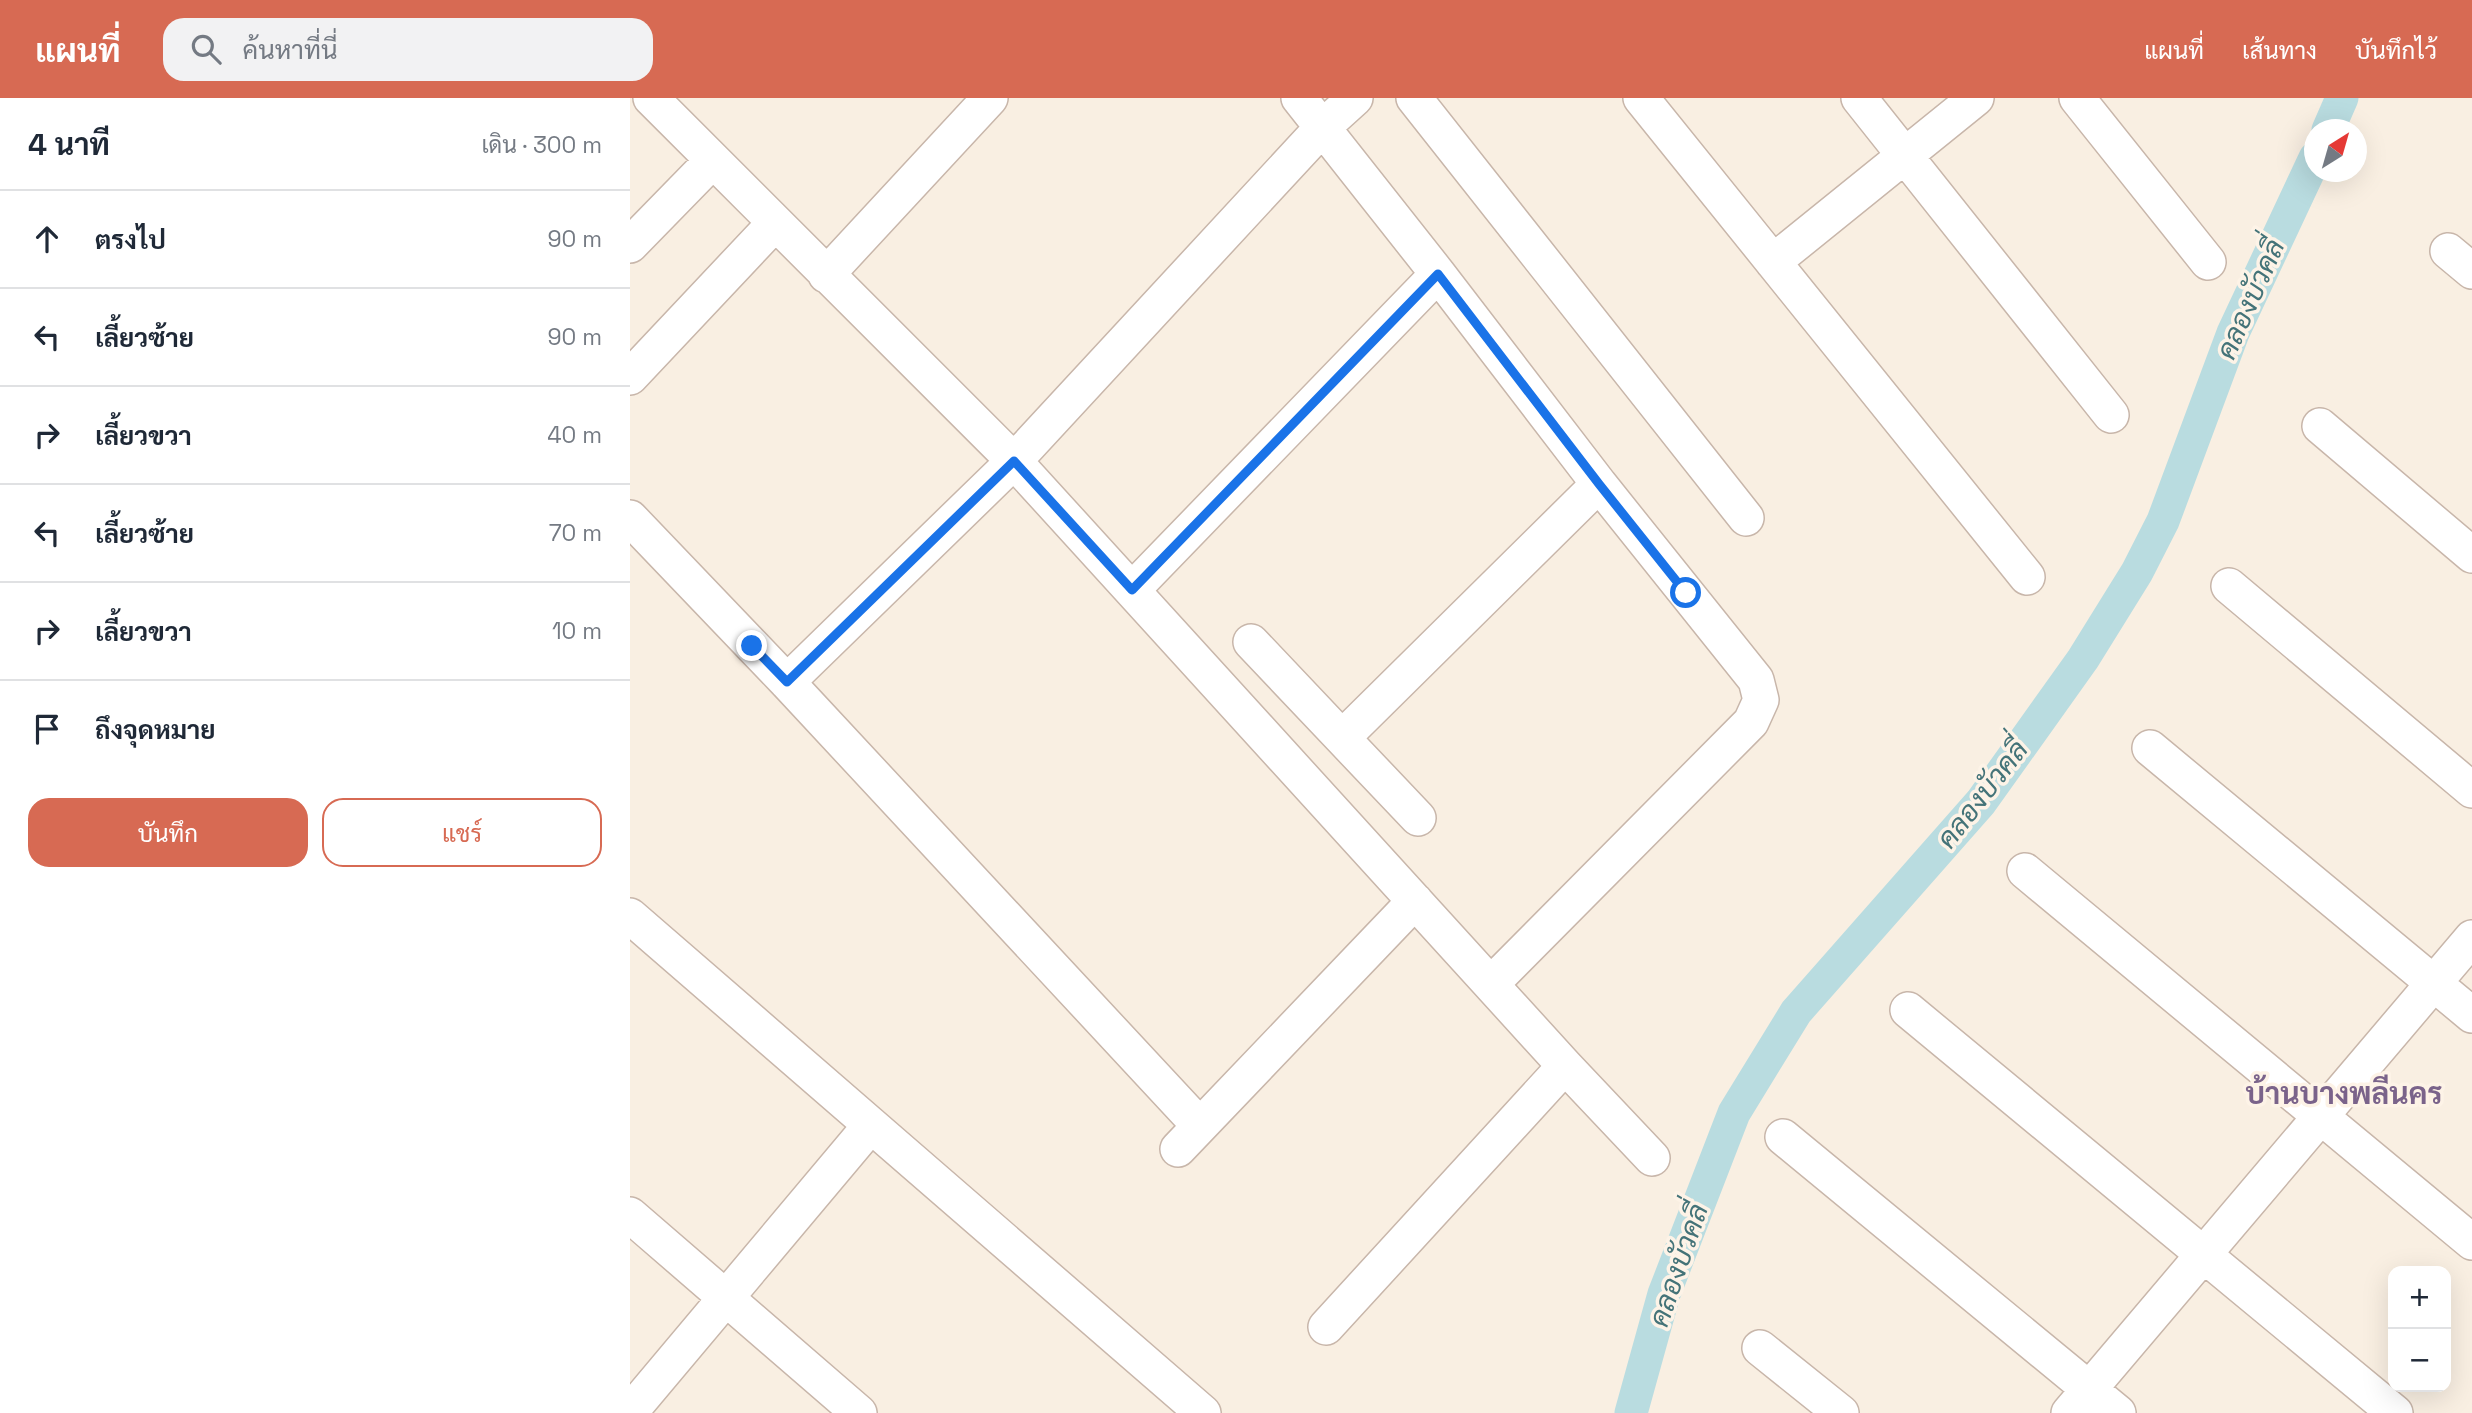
<!DOCTYPE html>
<html lang="th">
<meta charset="utf-8">
<style>
body{margin:0;font-family:"Space Grotesk",Sarabun,sans-serif;background:#f2f2f3;color:#1f2937}
.controls{position:absolute;right:21px;bottom:21px;display:grid;overflow:hidden;border-radius:14px;box-shadow:0 7px 28px #0002}
.controls button{width:63px;height:63px;display:grid;place-items:center;padding:0;border:0;border-bottom:2px solid #e0e1e3;background:#fff;color:#1f2937;font:35px sans-serif}
.compass{position:absolute;left:1674px;top:21px;width:63px;height:63px;border-radius:50%;background:#fff;box-shadow:0 7px 28px #0002;rotate:37deg}
.stop{position:absolute;width:21px;height:21px;margin:-16px;border:5px solid #1a73e8;border-radius:50%;background:#fff}
.stop.end{background:#1a73e8;border-color:#fff;box-shadow:0 2px 7px #0008}
.list{margin:0;padding:0;list-style:none}
h2{display:flex;justify-content:space-between;align-items:center;height:91px;margin:0;padding:0 28px;font-size:30px}
h2 small{font-size:23px;font-weight:400;color:#747a83}
.list li{display:grid;grid-template-columns:46px 1fr auto;gap:21px;align-items:center;box-sizing:border-box;height:98px;padding:0 28px;border-top:2px solid #e0e1e3}
.list b{display:block;font-size:26px;white-space:nowrap}
.list em{font-size:23px;font-style:normal;color:#747a83}
.actions{display:flex;gap:14px;padding:21px 28px}
.actions a{flex:1;padding:16px 0;border:2px solid #d76a53;border-radius:21px;text-align:center;font-size:24px;color:#d76a53}
.actions .main{background:#d76a53;color:#fff}
.icon{flex:none;width:38px;height:38px;fill:none;stroke:currentColor;stroke-width:2;stroke-linecap:round;stroke-linejoin:round}
.map{position:relative;flex:none;width:1842px;height:1315px;overflow:hidden}
header{display:flex;align-items:center;gap:42px;box-sizing:border-box;height:98px;padding:0 35px;background:#d76a53;color:#fff}
header strong{font-size:33px}
nav{display:flex;gap:38px;margin-inline-start:auto;font-size:24px}
.search{width:490px;height:63px;background:#f2f2f3;display:flex;align-items:center;gap:18px;box-sizing:border-box;padding:0 24px;border-radius:21px;color:#747a83;font-size:26px}
main{display:flex}
aside{flex:1;background:#fff}
.map>svg:first-child{display:block}
.lines{fill:none;stroke-linecap:round;stroke-linejoin:round}
.canal{stroke:#b9dce0;stroke-width:33}
.minor-casing{stroke:#c8b6aa;stroke-width:38}
.minor{stroke:#fff;stroke-width:35}
.route{stroke:#1a73e8;stroke-width:9}
.labels{text-anchor:middle;dominant-baseline:central;stroke-width:7;stroke-linejoin:round;paint-order:stroke}
.water-label{font-size:28px;font-style:italic;fill:#447378;stroke:#fdf3e7}
.quarter-label{font-size:30px;font-weight:bold;fill:#7a638a;stroke:#fdf3e7}
</style>
<header>
<strong>แผนที่</strong>
<div class="search"><svg class="icon" aria-label="search" viewBox="0 0 24 24"><circle cx="10" cy="10" r="6"/><path d="M15 15l6 6"/></svg>ค้นหาที่นี่</div>
<nav><a>แผนที่</a><a>เส้นทาง</a><a>บันทึกไว้</a></nav>
</header>
<main>
<aside>
<h2>4 นาที<small>เดิน · 300 m</small></h2>
<ul class="list">
<li><svg class="icon" aria-label="ahead" viewBox="0 0 24 24"><path d="M12 20V5M6 11l6-6 6 6"/></svg><div><b>ตรงไป</b></div><em>90 m</em></li>
<li><svg class="icon" aria-label="left" viewBox="0 0 24 24"><path d="M17 20v-9H6M10 6l-5 5 5 5"/></svg><div><b>เลี้ยวซ้าย</b></div><em>90 m</em></li>
<li><svg class="icon" aria-label="right" viewBox="0 0 24 24"><path d="M7 20v-9h11M14 6l5 5-5 5"/></svg><div><b>เลี้ยวขวา</b></div><em>40 m</em></li>
<li><svg class="icon" aria-label="left" viewBox="0 0 24 24"><path d="M17 20v-9H6M10 6l-5 5 5 5"/></svg><div><b>เลี้ยวซ้าย</b></div><em>70 m</em></li>
<li><svg class="icon" aria-label="right" viewBox="0 0 24 24"><path d="M7 20v-9h11M14 6l5 5-5 5"/></svg><div><b>เลี้ยวขวา</b></div><em>10 m</em></li>
<li><svg class="icon" aria-label="arrive" viewBox="0 0 24 24"><path d="M6 21V4h12l-3 4 3 4H6"/></svg><div><b>ถึงจุดหมาย</b></div></li>
</ul>
<div class="actions"><a class="main">บันทึก</a><a>แชร์</a></div>
</aside>
<div class="map">
<svg width="1842" height="1315" viewBox="0 0 1842 1315">
<rect width="100%" height="100%" fill="#f9efe2"/>
<g class="lines">
<path class="canal" d="M1698,32L1712,0
M1001,1315L1034,1196L1104,1015L1166,914L1351,704L1453,561L1507,474L1533,423L1603,235L1685,60"/>
<g class="minor-casing">
<path id="minor" d="M21,0L384,363L935,968L1022,1060
M669,0L808,176L969,386
M784,0L1116,420
M1011,0L1397,479
M1229,0L1481,317
M1447,0L1578,164
M0,147L83,62
M1818,153L1842,173
M1143,164L1346,0
M196,177L360,0
M0,279L145,125
M1690,328L1842,457
M0,420L157,584L570,1028
M1599,488L1842,692
M502,492L808,176
M621,544L712,640
M157,584L384,363L693,29L725,0
M1520,650L1842,917
M788,720L712,640L969,386L1126,582L1131,602L1121,624L861,886
M1395,773L1842,1144
M0,818L573,1315
M1278,912L1765,1315
M1153,1039L1488,1315
M548,1051L785,803
M0,1117L229,1315
M696,1229L935,968
M1130,1250L1211,1315
M0,1314L241,1027
M1439,1315L1842,840"/>
</g>
<use href="#minor" class="minor"/>
</g>
<g class="lines">
<path class="route" d="M122,548L157,584L384,363L502,492L808,176L969,386L1056,495"/>
</g>
<g class="labels">
<g class="water-label">
<text transform="translate(1620 201) rotate(-66)">คลองบัวคลี่</text>
<text transform="translate(1352 696) rotate(-52)">คลองบัวคลี่</text>
<text transform="translate(1048 1167) rotate(-71)">คลองบัวคลี่</text>
</g>
<g class="quarter-label">
<text x="1714" y="995">บ้านบางพลีนคร</text>
</g>
</g>
</svg>
<div class="controls">
<button>+</button>
<button>−</button>
</div>
<svg class="compass" viewBox="-18 -18 36 36"><path d="M0-13l5 13h-10z" fill="#e53935"/><path d="M0 13l5-13h-10z" fill="#747a83"/></svg>
<div class="stop" style="left:1056px;top:495px"></div>
<div class="stop end" style="left:122px;top:548px"></div>
</div>
</main>
